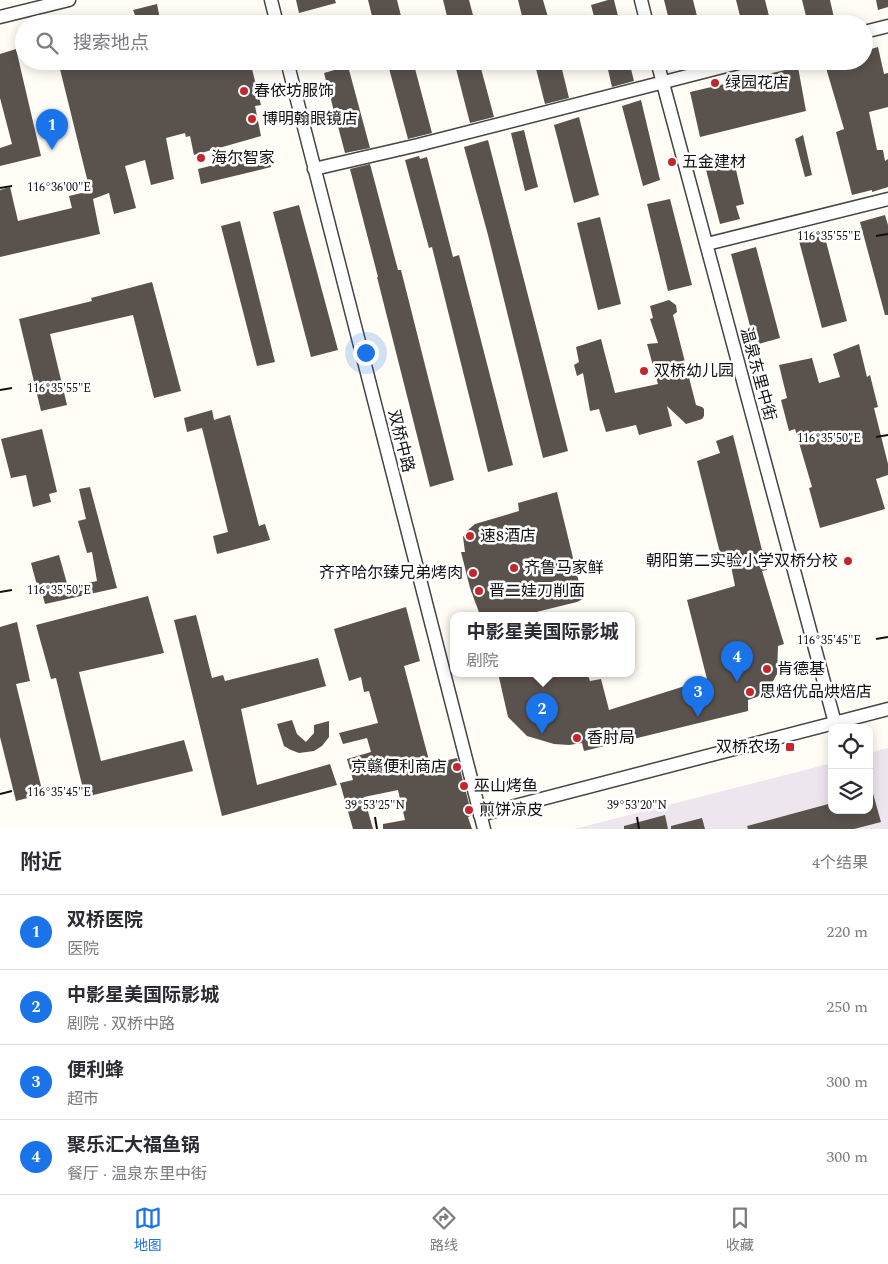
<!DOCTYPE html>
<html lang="zh">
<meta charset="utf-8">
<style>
body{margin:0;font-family:Spectral,"Noto Sans SC",serif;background:#f7f7f7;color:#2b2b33}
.controls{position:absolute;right:15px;bottom:15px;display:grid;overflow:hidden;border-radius:10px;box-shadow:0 2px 12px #0003}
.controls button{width:45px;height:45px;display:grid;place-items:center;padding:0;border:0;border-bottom:1px solid #e1e1e2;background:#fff;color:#2b2b33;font:25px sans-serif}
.you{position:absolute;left:365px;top:352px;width:18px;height:18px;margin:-12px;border:4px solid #fff;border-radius:50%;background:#1a73e8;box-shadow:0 0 0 8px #1a73e833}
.badge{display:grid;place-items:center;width:32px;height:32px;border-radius:50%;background:#1a73e8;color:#fff;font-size:16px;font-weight:700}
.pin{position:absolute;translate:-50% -41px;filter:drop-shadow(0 1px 2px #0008)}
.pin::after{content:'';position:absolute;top:26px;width:18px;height:15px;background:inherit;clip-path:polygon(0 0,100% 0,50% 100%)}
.popup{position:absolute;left:450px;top:612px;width:185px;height:65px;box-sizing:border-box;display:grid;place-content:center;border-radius:10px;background:#fff;filter:drop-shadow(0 1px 4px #0005);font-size:16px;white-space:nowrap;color:#7c7c81}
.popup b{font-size:19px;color:#2b2b33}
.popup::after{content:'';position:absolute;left:50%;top:100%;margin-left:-10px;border:10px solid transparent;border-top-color:#fff}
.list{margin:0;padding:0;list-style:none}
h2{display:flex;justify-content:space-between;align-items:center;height:65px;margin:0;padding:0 20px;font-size:21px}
h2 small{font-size:16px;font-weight:400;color:#7c7c81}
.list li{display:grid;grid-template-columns:32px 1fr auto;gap:15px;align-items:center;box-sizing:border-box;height:75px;padding:0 20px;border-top:1px solid #e1e1e2}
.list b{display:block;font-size:19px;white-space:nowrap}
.list p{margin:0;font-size:16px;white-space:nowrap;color:#7c7c81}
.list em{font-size:16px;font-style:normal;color:#7c7c81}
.icon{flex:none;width:28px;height:28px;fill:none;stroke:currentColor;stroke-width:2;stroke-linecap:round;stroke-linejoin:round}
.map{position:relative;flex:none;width:888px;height:829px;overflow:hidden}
.search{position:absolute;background:#fff;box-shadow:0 2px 12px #0003;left:15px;right:15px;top:15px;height:55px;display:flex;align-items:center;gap:12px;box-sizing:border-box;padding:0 18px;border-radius:28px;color:#7c7c81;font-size:19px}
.sheet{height:365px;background:#fff}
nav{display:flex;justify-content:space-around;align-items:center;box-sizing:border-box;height:70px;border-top:1px solid #e1e1e2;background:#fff;font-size:14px;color:#7c7c81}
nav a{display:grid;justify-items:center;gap:2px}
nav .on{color:#1a73e8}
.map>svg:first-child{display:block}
.industrial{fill:#eee6ef}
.building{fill:#5a524d}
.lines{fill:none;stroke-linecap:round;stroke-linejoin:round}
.minor-casing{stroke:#444;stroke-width:15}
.minor{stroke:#fff;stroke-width:12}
.ticks{fill:none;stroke:#111;stroke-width:2}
.poi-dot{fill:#c4262e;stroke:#fff;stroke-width:2}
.labels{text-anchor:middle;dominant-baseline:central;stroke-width:5;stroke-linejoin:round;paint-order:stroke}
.poi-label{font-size:16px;fill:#111;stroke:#fff;text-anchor:start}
.street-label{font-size:16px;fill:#111;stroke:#fff}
.ticks-label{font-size:12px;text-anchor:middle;fill:#111;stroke:#fff;stroke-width:5;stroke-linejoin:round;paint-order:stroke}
</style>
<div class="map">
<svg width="888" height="829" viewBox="0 0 888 829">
<rect width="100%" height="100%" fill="#fffdf5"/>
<path class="industrial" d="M888,748V829H574L832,763V810H869V753Z"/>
<path class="building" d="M296,0H335L336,3L299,13Z
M368,0H397L403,24H374Z
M443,0H469L474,19L457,24H449Z
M518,0H543L550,24H524Z
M608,0H614L620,24H596L591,5Z
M664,0H693L699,24H670Z
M736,0H765L771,24H742Z
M802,0H830L835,22L808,24Z
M876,0H888V7L878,10Z
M157,4L160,19L153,21L154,24H115L114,20L135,15L133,10Z
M878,47L884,74L888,73V107L869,112L877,150H883L885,161L888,159V187L872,192V190L852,195L836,132L844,129L824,61H864V51Z
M16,49L41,156L0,166V148L12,144L0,98V54Z
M58,61H250L261,105L255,106L261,136L194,155L190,136L186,137L185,133L166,138L174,179L151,185L145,160L125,166L136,208L114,214L109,193L93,199L100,234L0,257V190L10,187L18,221L72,208L69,196L90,191Z
M387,61H413L432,133L408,139Z
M454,61H479L494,117L470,123Z
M534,61H560L569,98L545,104Z
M606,61H629L634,81L612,87Z
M348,66L370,148L345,153L324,73Z
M798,67L806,111L700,137L690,92Z
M641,100L660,180L643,186L622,106Z
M579,117L599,195L574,203L554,125Z
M524,130L538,187L525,191L511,133Z
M803,135L812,175L805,177L795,139Z
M488,140L568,451L543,458L488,235L464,147Z
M267,152L271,167L201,184L198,169Z
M419,156L420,159L427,157L453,257L459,255L513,465L488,472L432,247L429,248L405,160Z
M733,157L744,204L736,206L740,219L720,224L705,166Z
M370,164L398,270H401L454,480L430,487L377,277H378L350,169Z
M670,199L692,285L668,291L647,204Z
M299,205L338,350L311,357L273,212Z
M885,215L888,225V315H885L860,222Z
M600,217L621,304L598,310L577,223Z
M240,221L275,362L257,366L221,226Z
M823,230L847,321L822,328L798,237Z
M756,247L780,338L755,345L731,254Z
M152,282L181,391L154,398L133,315L50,334L67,405L41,411L19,319L92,301L91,298Z
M669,300L676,305L677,312L673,315L696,405L702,407L704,409V416L702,419L686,424L667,406L672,426L639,435L636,425L606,432L599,409L590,411L583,373L577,376L574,365L579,362L576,347L601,339L615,393L658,384L647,344L658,343L650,319L653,318L650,306Z
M859,344L867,377L870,375L878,407L874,408L888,464V475L876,479L885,509L820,528L809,488L812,487L795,429L789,431L781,400L787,398L779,365L812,358L819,383L840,377L833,354Z
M212,410L214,420L230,415L259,526L265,524L270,540L217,554L213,536L228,532L202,428L187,432L184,418Z
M42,429L57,492L49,494L51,502L33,507L26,475L11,478L1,439Z
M733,435L767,570L762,571L784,644L778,646L777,674L770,686L762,695L748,700V711L584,751L582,743L569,745L554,744L527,736L508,717L498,673H587L590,681L601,679L609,710L707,679L687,600L735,586L731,566L724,569L697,461L720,453L716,441Z
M90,487L117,588L45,604L42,593H39L31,563L59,555L68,587L97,581L92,552L87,553L78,521L86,519L79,489Z
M557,492L583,599L577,602L524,615H480L470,588L461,552H465L463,537L468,530L475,524L519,511L518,503Z
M148,596L164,653L79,672L101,761L184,740L193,771L85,797L56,678L51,679L36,625Z
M406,607L420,661L404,666L430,764L457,758L472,815L468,817L472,829H383V824L405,820L398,790L364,797L373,829H353L340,783L353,780L347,759L371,752L367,738L343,744L339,733L378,723L369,691L364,692L361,677L349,681L334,629Z
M196,615L212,678L223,675L225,681L318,658L326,686L241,709L257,785L330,764L337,785L222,816L174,620Z
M17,622L30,681L16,684L43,794L16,801L0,737V627Z
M292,720L297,734L306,742L314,733V725L329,721V737L322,746L314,751L299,753L291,750L284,746L277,724Z
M869,790H872L881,822L854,829H748L747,826L832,803V810H869Z
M665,815L668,829H624V826Z
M702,818L705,829H671V826Z"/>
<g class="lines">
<g class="minor-casing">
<path id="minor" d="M271,0L277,24
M641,0L647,24
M0,17L69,0
M864,32L888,26
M287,61L484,829
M657,61L835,723
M314,169L418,145L746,61
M707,244L888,199
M480,815L888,709"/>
</g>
<use href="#minor" class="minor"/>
</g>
<path class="ticks" d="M0,188L12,186M876,236L888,234M0,390L12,388M876,437L888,435M0,592L12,590M876,639L888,637M0,794L12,791M375,817L377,829M637,817L639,829"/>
<g class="poi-dot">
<circle cx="715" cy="83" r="5"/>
<circle cx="244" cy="91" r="5"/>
<circle cx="252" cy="119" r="5"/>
<circle cx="201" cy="158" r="5"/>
<circle cx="672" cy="162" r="5"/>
<circle cx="644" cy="371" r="5"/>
<circle cx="470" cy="536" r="5"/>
<circle cx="848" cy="561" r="5"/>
<circle cx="514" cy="568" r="5"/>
<circle cx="473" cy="573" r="5"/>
<circle cx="479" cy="591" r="5"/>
<circle cx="767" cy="669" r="5"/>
<circle cx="750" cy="692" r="5"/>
<circle cx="577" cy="738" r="5"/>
<rect x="785" y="742" width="10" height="10" rx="2.5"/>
<circle cx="457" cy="767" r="5"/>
<circle cx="464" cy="786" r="5"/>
<circle cx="469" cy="810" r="5"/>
</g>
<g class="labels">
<g class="poi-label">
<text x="725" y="83">绿园花店</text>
<text x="254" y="91">春依坊服饰</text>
<text x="262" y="119">博明翰眼镜店</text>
<text x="211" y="158">海尔智家</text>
<text x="682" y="162">五金建材</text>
<text x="654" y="371">双桥幼儿园</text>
<text x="480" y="536">速8酒店</text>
<text x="838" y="561" text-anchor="end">朝阳第二实验小学双桥分校</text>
<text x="524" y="568">齐鲁马家鲜</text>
<text x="463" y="573" text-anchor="end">齐齐哈尔臻兄弟烤肉</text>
<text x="489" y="591">晋二娃刀削面</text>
<text x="777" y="669">肯德基</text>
<text x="760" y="692">思焙优品烘焙店</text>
<text x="587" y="738">香肘局</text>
<text x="780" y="747" text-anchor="end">双桥农场</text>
<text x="447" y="767" text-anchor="end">京赣便利商店</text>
<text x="474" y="786">巫山烤鱼</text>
<text x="479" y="810">煎饼凉皮</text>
</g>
<g class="street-label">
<text transform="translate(758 374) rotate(75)">温泉东里中街</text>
<text transform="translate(401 441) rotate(76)">双桥中路</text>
</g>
</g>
<g class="ticks-label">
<text x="59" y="191">116°36'00"E</text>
<text x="829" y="240">116°35'55"E</text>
<text x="59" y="392">116°35'55"E</text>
<text x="829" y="442">116°35'50"E</text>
<text x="59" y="594">116°35'50"E</text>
<text x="829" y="644">116°35'45"E</text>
<text x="59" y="796">116°35'45"E</text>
<text x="375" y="809">39°53'25"N</text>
<text x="637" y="809">39°53'20"N</text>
</g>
</svg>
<div class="controls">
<button><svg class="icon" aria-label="locate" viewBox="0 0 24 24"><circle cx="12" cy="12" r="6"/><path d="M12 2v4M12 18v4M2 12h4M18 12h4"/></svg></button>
<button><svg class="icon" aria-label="layers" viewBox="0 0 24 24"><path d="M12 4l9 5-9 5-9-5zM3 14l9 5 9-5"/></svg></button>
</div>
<div class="you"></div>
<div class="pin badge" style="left:52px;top:150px">1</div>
<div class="pin badge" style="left:542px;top:734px">2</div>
<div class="popup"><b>中影星美国际影城</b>剧院</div>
<div class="pin badge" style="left:698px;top:717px">3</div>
<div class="pin badge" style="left:737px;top:682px">4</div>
<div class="search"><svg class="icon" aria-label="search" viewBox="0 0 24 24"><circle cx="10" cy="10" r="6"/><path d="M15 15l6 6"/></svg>搜索地点</div>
</div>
<section class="sheet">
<h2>附近<small>4个结果</small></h2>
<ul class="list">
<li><span class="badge">1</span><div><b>双桥医院</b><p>医院</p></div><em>220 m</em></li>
<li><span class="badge">2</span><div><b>中影星美国际影城</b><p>剧院 · 双桥中路</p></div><em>250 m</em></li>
<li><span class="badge">3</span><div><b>便利蜂</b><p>超市</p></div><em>300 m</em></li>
<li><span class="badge">4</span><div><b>聚乐汇大福鱼锅</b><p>餐厅 · 温泉东里中街</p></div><em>300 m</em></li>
</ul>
</section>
<nav>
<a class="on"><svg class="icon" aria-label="map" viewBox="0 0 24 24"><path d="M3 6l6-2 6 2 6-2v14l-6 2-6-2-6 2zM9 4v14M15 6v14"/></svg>地图</a>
<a><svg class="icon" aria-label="directions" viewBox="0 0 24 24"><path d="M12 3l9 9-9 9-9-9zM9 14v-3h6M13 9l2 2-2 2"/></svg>路线</a>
<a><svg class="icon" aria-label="saved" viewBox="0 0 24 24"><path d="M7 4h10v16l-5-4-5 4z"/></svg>收藏</a>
</nav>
